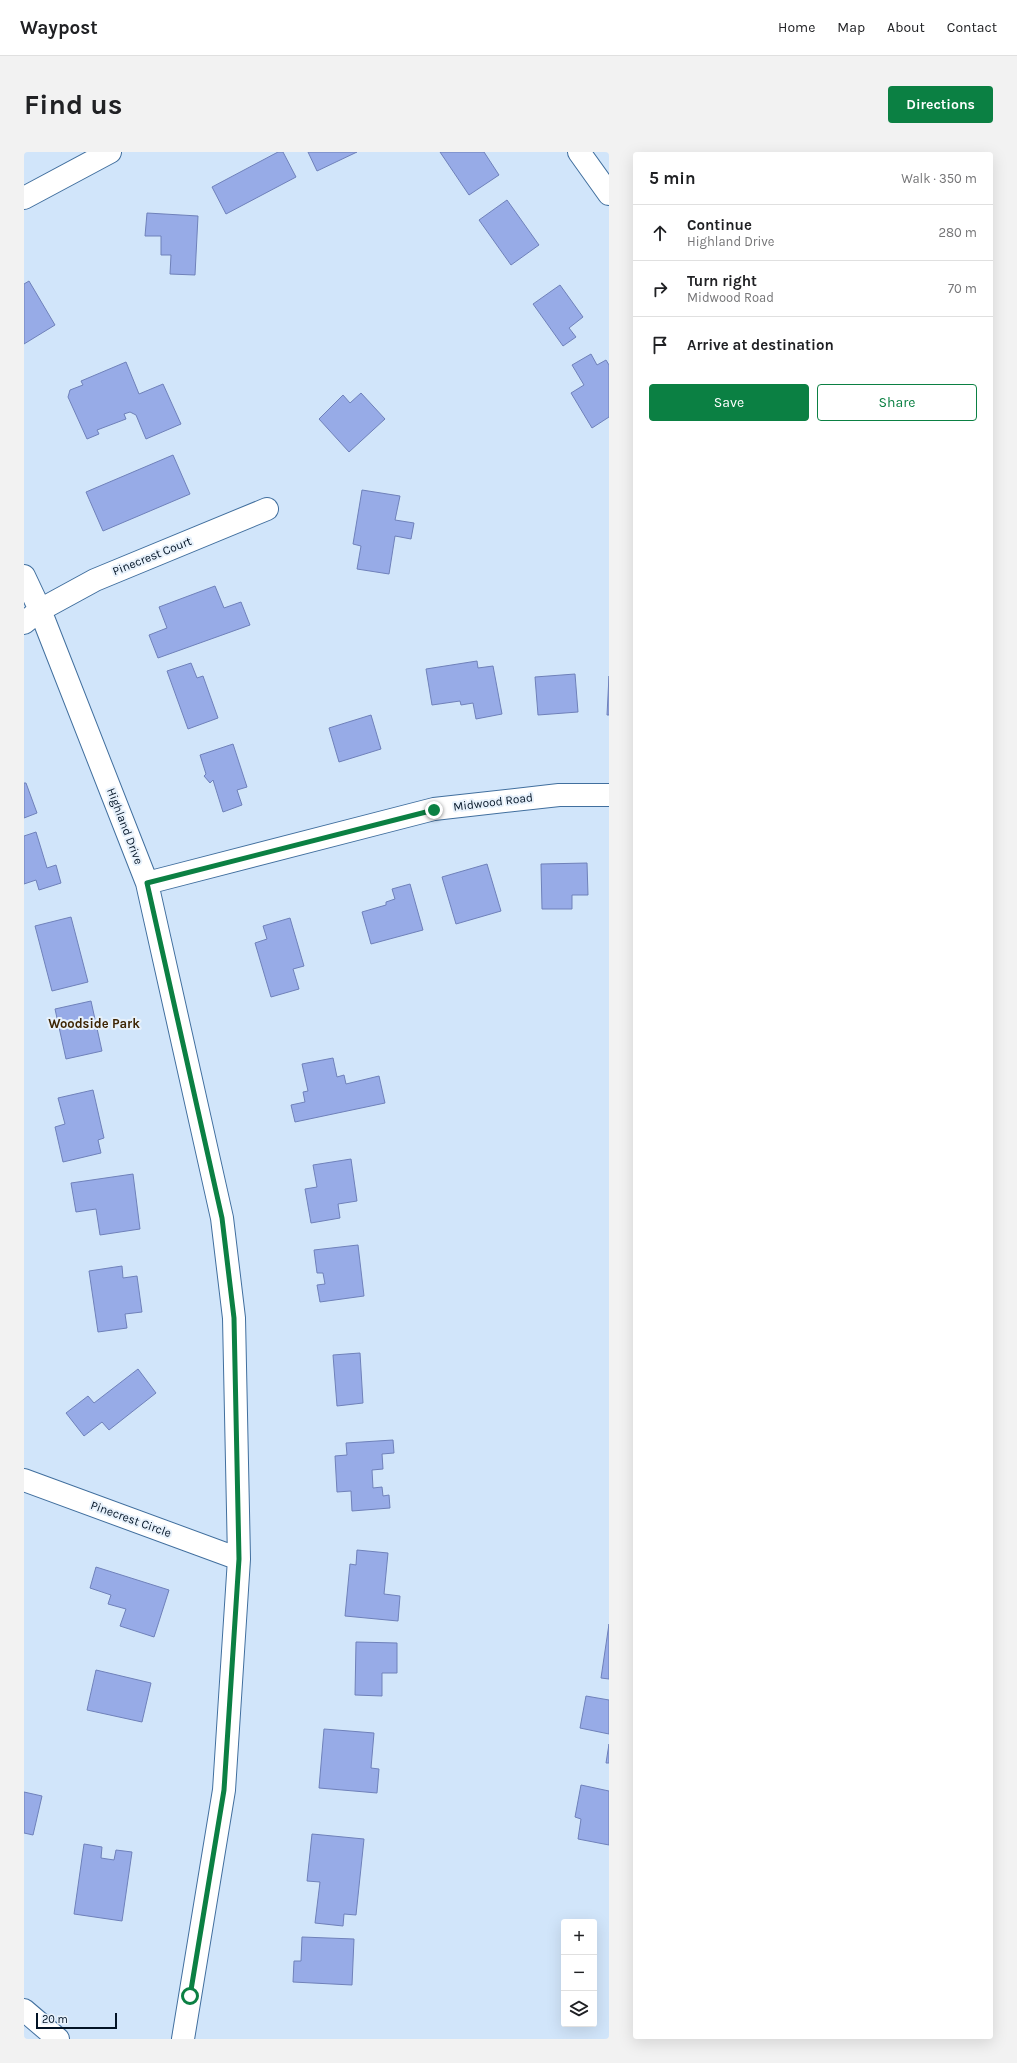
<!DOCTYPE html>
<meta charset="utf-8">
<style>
body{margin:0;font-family:Karla,sans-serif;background:#f2f2f2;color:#202124}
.controls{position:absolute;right:12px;bottom:12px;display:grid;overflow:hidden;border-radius:4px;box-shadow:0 4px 16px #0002}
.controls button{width:36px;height:36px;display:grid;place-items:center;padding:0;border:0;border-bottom:1px solid #e0e0e0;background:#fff;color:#202124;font:20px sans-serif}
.scale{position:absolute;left:12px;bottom:10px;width:81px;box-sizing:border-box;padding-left:4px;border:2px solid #021325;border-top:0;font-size:11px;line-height:14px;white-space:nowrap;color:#021325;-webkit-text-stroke:3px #e7f1fb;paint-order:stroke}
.stop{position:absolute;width:12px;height:12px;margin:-9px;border:3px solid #0b8043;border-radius:50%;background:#fff}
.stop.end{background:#0b8043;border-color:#fff;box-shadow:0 1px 4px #0008}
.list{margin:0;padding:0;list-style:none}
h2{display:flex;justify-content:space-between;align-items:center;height:52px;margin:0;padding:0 16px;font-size:17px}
h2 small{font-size:13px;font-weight:400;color:#757577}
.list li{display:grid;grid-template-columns:26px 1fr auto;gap:12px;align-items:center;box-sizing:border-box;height:56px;padding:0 16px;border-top:1px solid #e0e0e0}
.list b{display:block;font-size:15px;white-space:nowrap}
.list p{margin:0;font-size:13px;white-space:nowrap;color:#757577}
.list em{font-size:13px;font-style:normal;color:#757577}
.actions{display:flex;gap:8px;padding:12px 16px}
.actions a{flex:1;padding:9px 0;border:1px solid #0b8043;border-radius:4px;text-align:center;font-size:14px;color:#0b8043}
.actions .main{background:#0b8043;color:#fff}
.icon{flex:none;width:22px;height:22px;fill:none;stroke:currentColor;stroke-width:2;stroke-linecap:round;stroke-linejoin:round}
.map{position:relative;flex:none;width:585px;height:1887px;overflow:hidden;border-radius:4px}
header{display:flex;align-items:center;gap:24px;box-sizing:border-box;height:56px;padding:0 20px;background:#fff;border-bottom:1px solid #e0e0e0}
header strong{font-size:19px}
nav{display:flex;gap:22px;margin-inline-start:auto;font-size:14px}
.intro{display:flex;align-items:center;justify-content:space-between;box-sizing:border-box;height:96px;padding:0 24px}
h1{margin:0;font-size:28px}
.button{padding:10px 18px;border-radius:4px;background:#0b8043;color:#fff;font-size:14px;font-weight:700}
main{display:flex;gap:24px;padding:0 24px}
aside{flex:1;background:#fff;border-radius:4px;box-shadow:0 4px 16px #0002}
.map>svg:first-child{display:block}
.building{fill:#97abe7;stroke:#6f81ba}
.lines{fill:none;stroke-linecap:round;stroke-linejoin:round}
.minor-casing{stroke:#416f9e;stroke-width:24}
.minor{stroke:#fff;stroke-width:22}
.route{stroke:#0b8043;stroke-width:5}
.labels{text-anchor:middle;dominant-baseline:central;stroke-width:4;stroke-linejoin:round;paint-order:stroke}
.street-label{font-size:12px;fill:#021325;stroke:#e7f1fb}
.neighbourhood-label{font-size:13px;font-weight:bold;fill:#3d2402;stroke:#e7f1fb}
</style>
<header>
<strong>Waypost</strong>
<nav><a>Home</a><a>Map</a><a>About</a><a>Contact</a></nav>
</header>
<div class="intro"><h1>Find us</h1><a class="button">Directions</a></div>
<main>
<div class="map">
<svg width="585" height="1887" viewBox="0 0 585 1887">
<rect width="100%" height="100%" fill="#d1e5fa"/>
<path class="building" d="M254,0H259L272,25L202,62L188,35Z
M284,0H333L293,19Z
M416,0H460L475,23L445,43Z
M483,48L515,93L487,113L455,68Z
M123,61L174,64L171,123L146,122L147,103H137V84H121Z
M5,129L31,173L0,192V132Z
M536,133L559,165L545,176L552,185L539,194L509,152Z
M567,202L573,213L582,208L585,213V265L568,276L547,241L560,233L548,213Z
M102,210L115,242L139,232L157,272L122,287L112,263L106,260L100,262L102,267L73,278L75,282L63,287L44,245L46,238L59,233L57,229Z
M337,241L361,267L325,300L295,267L319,243L326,251Z
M149,303L166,342L79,379L62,340Z
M338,338L376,344L371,368L390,371L387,387L371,384L365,422L333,417L337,394L329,392Z
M191,434L200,456L217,450L226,473L134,506L125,483L143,476L135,455Z
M453,509L454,516L469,514L478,562L452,567L449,551L437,553L436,549L408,553L402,517Z
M167,511L173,526L179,524L194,566L164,577L143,519Z
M551,522L554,560L514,563L511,525Z
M585,524V563H583Z
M347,563L357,597L315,610L305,576Z
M209,592L223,635L213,638L218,653L199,660L189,628L186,631L180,624L182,622L176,603Z
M0,631H2L13,661L0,666Z
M12,680L23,716L32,713L37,731L15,738L12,728L0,732V684Z
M563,711L564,743H548V757H518L517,712Z
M463,712L477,759L432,772L418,725Z
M386,732L399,778L347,792L338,760L362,753V750L371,747L368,737Z
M47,765L64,830L28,839L11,774Z
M266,766L280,814L269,817L275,837L247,845L231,791L243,787L239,774Z
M67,849L78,899L42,907L31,857Z
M309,906L313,925L320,923L322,932L355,924L361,951L271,970L267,953L281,950L279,940L284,939L278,912Z
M69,938L80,986L74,988L77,1001L39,1010L31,975L41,972L34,946Z
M327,1007L333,1049L314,1052L316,1066L287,1071L281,1037L293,1035L289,1013Z
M109,1022L116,1077L76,1083L72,1057L52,1060L47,1031Z
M334,1093L340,1144L296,1150L293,1133L301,1132L299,1121H293L290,1098Z
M98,1114L99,1126L113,1124L118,1160L101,1162L103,1176L74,1180L65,1119Z
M336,1201L339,1251L313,1254L309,1203Z
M114,1217L132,1241L85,1278L78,1270L60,1284L42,1261L64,1244L70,1251Z
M369,1288L370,1301L358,1302L359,1317L348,1318L349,1336L358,1335L359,1344L365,1343L366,1356L328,1359L327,1339L313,1340L311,1304L323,1303L322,1291Z
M333,1398L364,1401L360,1442L376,1444L374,1469L321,1464L326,1412L332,1413Z
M72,1415L145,1438L130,1485L96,1474L102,1457L84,1452L87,1443L66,1436Z
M585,1472V1527L577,1526Z
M332,1490L373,1491V1521H358V1544L331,1543Z
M72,1518L127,1531L118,1570L63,1558Z
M562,1544L585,1548V1582L556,1576Z
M300,1577L350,1581L347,1616L355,1617L353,1641L295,1636Z
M585,1592V1611H582Z
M557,1633L585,1639V1693L554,1687L557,1667L551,1665Z
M0,1640L18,1644L9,1683L0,1681Z
M288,1682L340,1687L332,1763L320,1762L319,1774L291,1771L296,1730L283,1729Z
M60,1692L78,1695L77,1706L90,1708L92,1698L108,1700L98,1769L50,1762Z
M278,1785L330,1787L328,1833L269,1830L270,1809H277Z"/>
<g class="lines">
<g class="minor-casing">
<path id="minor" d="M555,0L585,42
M0,46L86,0
M0,424L16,458L123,731L198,1066L210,1166L215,1407L200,1638L159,1887
M0,471L16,458L71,428L243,357
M123,731L410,657L535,643H585
M0,1328L215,1407
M0,1858L34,1887"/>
</g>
<use href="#minor" class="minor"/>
</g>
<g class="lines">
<path class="route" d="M166,1844L200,1638L215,1407L210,1166L198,1066L123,731L410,658"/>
</g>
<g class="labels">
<g class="street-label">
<text transform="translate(128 404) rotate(-22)">Pinecrest Court</text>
<text transform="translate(469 650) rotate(-7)">Midwood Road</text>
<text transform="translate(101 674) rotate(69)">Highland Drive</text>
<text transform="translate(107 1367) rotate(20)">Pinecrest Circle</text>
</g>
<g class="neighbourhood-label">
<text x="70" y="871">Woodside Park</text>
</g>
</g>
</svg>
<div class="controls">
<button>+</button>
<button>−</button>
<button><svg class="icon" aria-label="layers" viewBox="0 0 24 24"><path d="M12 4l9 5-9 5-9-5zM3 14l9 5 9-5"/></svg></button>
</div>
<div class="scale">20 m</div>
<div class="stop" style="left:166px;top:1844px"></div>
<div class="stop end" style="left:410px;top:658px"></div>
</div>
<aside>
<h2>5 min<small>Walk · 350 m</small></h2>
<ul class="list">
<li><svg class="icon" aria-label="ahead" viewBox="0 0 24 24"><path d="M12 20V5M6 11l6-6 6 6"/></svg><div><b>Continue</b><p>Highland Drive</p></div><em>280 m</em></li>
<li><svg class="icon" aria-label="right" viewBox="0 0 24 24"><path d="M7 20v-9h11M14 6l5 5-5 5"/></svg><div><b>Turn right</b><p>Midwood Road</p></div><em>70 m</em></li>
<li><svg class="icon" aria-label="arrive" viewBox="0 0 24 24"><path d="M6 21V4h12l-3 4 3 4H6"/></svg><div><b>Arrive at destination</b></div></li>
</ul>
<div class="actions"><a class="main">Save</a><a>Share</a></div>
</aside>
</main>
